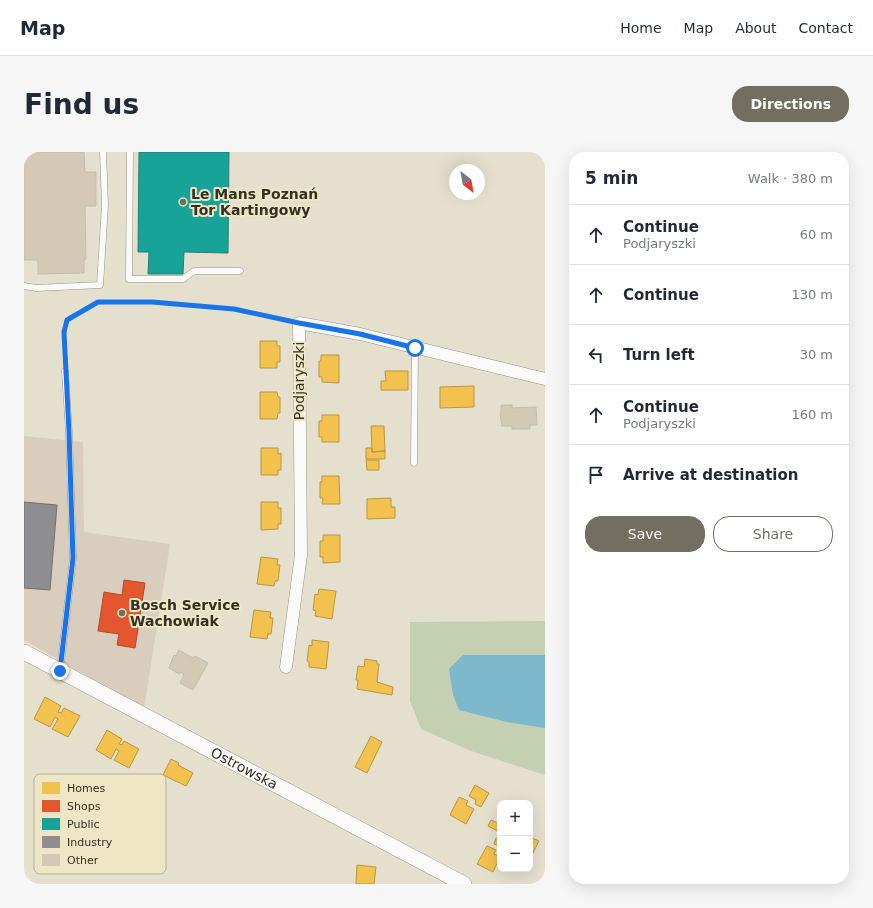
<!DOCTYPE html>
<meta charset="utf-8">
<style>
body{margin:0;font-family:"DejaVu Sans",sans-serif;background:#f6f6f7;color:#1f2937}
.controls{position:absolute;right:12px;bottom:12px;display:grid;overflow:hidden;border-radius:8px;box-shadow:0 4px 16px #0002}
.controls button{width:36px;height:36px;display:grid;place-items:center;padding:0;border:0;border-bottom:1px solid #e0e1e3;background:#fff;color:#1f2937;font:20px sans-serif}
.compass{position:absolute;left:425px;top:12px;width:36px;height:36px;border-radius:50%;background:#fff;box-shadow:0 4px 16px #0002;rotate:149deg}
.stop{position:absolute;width:12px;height:12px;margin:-9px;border:3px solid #1a73e8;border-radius:50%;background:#fff}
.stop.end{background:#1a73e8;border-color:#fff;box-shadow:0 1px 4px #0008}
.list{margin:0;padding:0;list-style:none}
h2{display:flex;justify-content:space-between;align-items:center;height:52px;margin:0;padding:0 16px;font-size:17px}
h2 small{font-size:13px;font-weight:400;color:#747a83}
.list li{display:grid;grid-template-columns:26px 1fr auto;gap:12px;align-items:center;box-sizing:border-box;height:60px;padding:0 16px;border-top:1px solid #e0e1e3}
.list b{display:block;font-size:15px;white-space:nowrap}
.list p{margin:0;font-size:13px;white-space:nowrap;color:#747a83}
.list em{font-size:13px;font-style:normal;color:#747a83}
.actions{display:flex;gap:8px;padding:12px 16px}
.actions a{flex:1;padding:9px 0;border:1px solid #726e60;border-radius:16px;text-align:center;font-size:14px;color:#726e60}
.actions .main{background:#726e60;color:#fff}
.icon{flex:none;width:22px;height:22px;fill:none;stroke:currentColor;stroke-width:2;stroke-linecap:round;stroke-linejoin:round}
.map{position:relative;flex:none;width:521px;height:732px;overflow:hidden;border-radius:16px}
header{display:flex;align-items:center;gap:24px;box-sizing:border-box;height:56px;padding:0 20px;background:#fff;border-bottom:1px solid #e0e1e3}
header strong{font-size:19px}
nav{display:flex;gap:22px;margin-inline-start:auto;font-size:14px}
.intro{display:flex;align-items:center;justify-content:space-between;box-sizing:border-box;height:96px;padding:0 24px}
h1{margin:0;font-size:28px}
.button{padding:10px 18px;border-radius:16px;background:#726e60;color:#fff;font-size:14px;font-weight:700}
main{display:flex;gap:24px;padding:0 24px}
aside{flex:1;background:#fff;border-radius:16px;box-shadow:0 4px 16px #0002}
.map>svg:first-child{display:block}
.industrial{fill:#d9cebd}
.green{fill:#c4d0b1}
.water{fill:#7db8cc}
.homes{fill:#f2c14e;stroke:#b99641}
.shops{fill:#e4572e;stroke:#af4c2b}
.public{fill:#17a398;stroke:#208175}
.industry{fill:#8d8d92;stroke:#727171}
.building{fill:#d4c9b4;stroke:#c2bcaf}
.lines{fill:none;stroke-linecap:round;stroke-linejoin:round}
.service-casing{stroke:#979486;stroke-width:7}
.minor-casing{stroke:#979486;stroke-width:13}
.tertiary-casing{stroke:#979486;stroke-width:16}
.path{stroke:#d0cec9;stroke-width:2;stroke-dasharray:2 3;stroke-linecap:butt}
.service{stroke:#fbfaf8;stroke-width:6}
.minor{stroke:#fbfaf8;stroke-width:12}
.tertiary{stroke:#fbfaf8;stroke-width:15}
.route{stroke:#1a73e8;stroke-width:5}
.poi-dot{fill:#726e60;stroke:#eee6c5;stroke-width:1.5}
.labels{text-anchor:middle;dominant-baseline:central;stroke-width:4;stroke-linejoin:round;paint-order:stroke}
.poi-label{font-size:14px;font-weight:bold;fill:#343124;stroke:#eee6c5;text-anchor:start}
.street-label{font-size:14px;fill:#343124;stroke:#eee6c5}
.key{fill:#eee6c5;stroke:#b6b095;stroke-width:1}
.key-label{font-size:11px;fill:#343124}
</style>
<header>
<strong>Map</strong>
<nav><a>Home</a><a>Map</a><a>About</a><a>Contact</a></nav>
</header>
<div class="intro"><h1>Find us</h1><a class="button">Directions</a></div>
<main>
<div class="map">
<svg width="521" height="732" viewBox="0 0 521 732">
<rect width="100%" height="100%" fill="#e5e0ce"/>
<path class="industrial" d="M0,284L59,290L60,380L146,392L120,557L0,488Z"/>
<path class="green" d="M521,469V623L447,599L397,577L386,549V470Z"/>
<path class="water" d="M439,503H521V576L483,570L435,558L429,543L425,517Z"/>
<path class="homes" d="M236,189H253V194H256V210H253V216H236Z
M297,203H315V231L298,230V225H295V209H297Z
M361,219H384V238H357V229H362Z
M450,234V255L416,256V235Z
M236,240H253L254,245H256V261H254L253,267H236Z
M298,263H315V290H298V285H295V269H298Z
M347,274H360L361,299L348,300Z
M237,296H254V302L257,301V318H254V323H237Z
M342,296H348V300L361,299V307H342Z
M342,308H355V318H343Z
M298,324H315L316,352H298L299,346H296V330H298Z
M367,346V355H371V366L343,367V347Z
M237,350H254V356H257V372H254V377L237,378Z
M299,383H316V410L299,411V405H296V389H299Z
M237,405L254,407L253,413H256L254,429H251L250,434L233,432Z
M295,437L312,439L308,467L291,464L292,459L289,458L291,442L294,443Z
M230,458L247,460L246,466H249L247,482H244L243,487L226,485Z
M288,488L305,490L302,517L285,515V510L283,509L285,493L288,494Z
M341,507L353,509V512H355L353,530L369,535L368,543L333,537L334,528H332L334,514L340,515Z
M21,545L37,554L34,560L37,561L40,556L56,564L44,585L28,577L34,567L31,565L26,575L10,567Z
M83,578L98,587L95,592L98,593L100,589L115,597L105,616L90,608L95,599L92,597L87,607L72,598Z
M347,584L358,590L343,621L331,615Z
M147,607L155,611L154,613L169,621L162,634L139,623Z
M451,633L465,641L457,655L451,652L452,648L445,644Z
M435,645L444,649L442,653L450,657L442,672L426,663Z
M467,668L476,672L475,680L464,674Z
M506,685L515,689L507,705L506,704Z
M472,686L476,688V694L470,692Z
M463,694L472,698L470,702L476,705L469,720L453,712Z
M333,713L352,715L350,732H332Z"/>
<path class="shops" d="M100,428L121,431L111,496L93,493L95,482L74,479L80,440L98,443Z"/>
<path class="public" d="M115,0H205L204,101L160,100L159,122H124L125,100H114Z"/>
<path class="industry" d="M0,350L33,353L26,438L0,436Z"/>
<path class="building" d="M0,0H60L61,20H72V54H61L62,107H60V121L14,122V108H0Z
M477,253H488V256L512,255L513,273H506V277H488V274H478L476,262L477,260Z
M155,498L169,506L171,504L184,511L169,538L156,531L160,523L156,520L155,522L145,516L150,503L152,504Z"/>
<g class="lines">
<g class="service-casing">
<path id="service" d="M106,0L105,127H159L170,119H216
M0,134L12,136L76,133L81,53L79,0
M390,311L391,196
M36,519L49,406L45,280L41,219"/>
</g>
<g class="minor-casing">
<path id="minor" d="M262,515L277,403L275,171L336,182L521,227"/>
</g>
<g class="tertiary-casing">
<g id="tertiary">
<path id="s1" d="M0,500L440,732"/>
</g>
</g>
<path class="path" d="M41,212L40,180L43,168L74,150H128L210,157L264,169"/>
<use href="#service" class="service"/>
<use href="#minor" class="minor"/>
<use href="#tertiary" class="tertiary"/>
</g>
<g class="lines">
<path class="route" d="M36,519L49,406L45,280L40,180L43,168L74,150H128L210,157L275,171L336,182L391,196"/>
</g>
<g class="poi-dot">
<circle cx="159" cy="50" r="4"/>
<circle cx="98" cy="461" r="4"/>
</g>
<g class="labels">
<g class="poi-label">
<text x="167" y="42">Le Mans Poznań<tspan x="167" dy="16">Tor Kartingowy</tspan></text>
<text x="106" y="453">Bosch Service<tspan x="106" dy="16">Wachowiak</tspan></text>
</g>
<g class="street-label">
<text transform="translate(275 229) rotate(-90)">Podjaryszki</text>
<text stroke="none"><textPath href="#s1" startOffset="249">Ostrowska</textPath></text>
</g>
</g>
<rect x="10" y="622" width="132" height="100" rx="6" class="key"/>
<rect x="18" y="630" width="18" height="12" fill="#f2c14e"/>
<rect x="18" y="648" width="18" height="12" fill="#e4572e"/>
<rect x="18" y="666" width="18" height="12" fill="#17a398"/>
<rect x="18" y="684" width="18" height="12" fill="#8d8d92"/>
<rect x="18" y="702" width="18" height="12" fill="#d4c9b4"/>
<g class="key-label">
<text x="43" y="640">Homes</text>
<text x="43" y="658">Shops</text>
<text x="43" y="676">Public</text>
<text x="43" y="694">Industry</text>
<text x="43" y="712">Other</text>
</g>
</svg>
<div class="controls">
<button>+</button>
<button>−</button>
</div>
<svg class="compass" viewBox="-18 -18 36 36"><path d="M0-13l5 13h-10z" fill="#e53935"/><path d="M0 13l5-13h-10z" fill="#747a83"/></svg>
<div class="stop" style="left:391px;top:196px"></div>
<div class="stop end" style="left:36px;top:519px"></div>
</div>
<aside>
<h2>5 min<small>Walk · 380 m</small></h2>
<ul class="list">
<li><svg class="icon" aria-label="ahead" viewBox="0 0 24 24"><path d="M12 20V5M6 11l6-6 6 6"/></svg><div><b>Continue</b><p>Podjaryszki</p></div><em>60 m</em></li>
<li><svg class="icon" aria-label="ahead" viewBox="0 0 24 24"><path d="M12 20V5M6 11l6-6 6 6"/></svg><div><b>Continue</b></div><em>130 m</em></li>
<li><svg class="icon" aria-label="left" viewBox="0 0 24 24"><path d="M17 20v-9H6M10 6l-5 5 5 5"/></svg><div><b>Turn left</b></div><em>30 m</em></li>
<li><svg class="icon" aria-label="ahead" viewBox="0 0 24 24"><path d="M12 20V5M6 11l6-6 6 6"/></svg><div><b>Continue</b><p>Podjaryszki</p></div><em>160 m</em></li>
<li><svg class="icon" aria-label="arrive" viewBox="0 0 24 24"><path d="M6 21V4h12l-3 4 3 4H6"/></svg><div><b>Arrive at destination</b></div></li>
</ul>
<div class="actions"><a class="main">Save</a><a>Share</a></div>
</aside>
</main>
